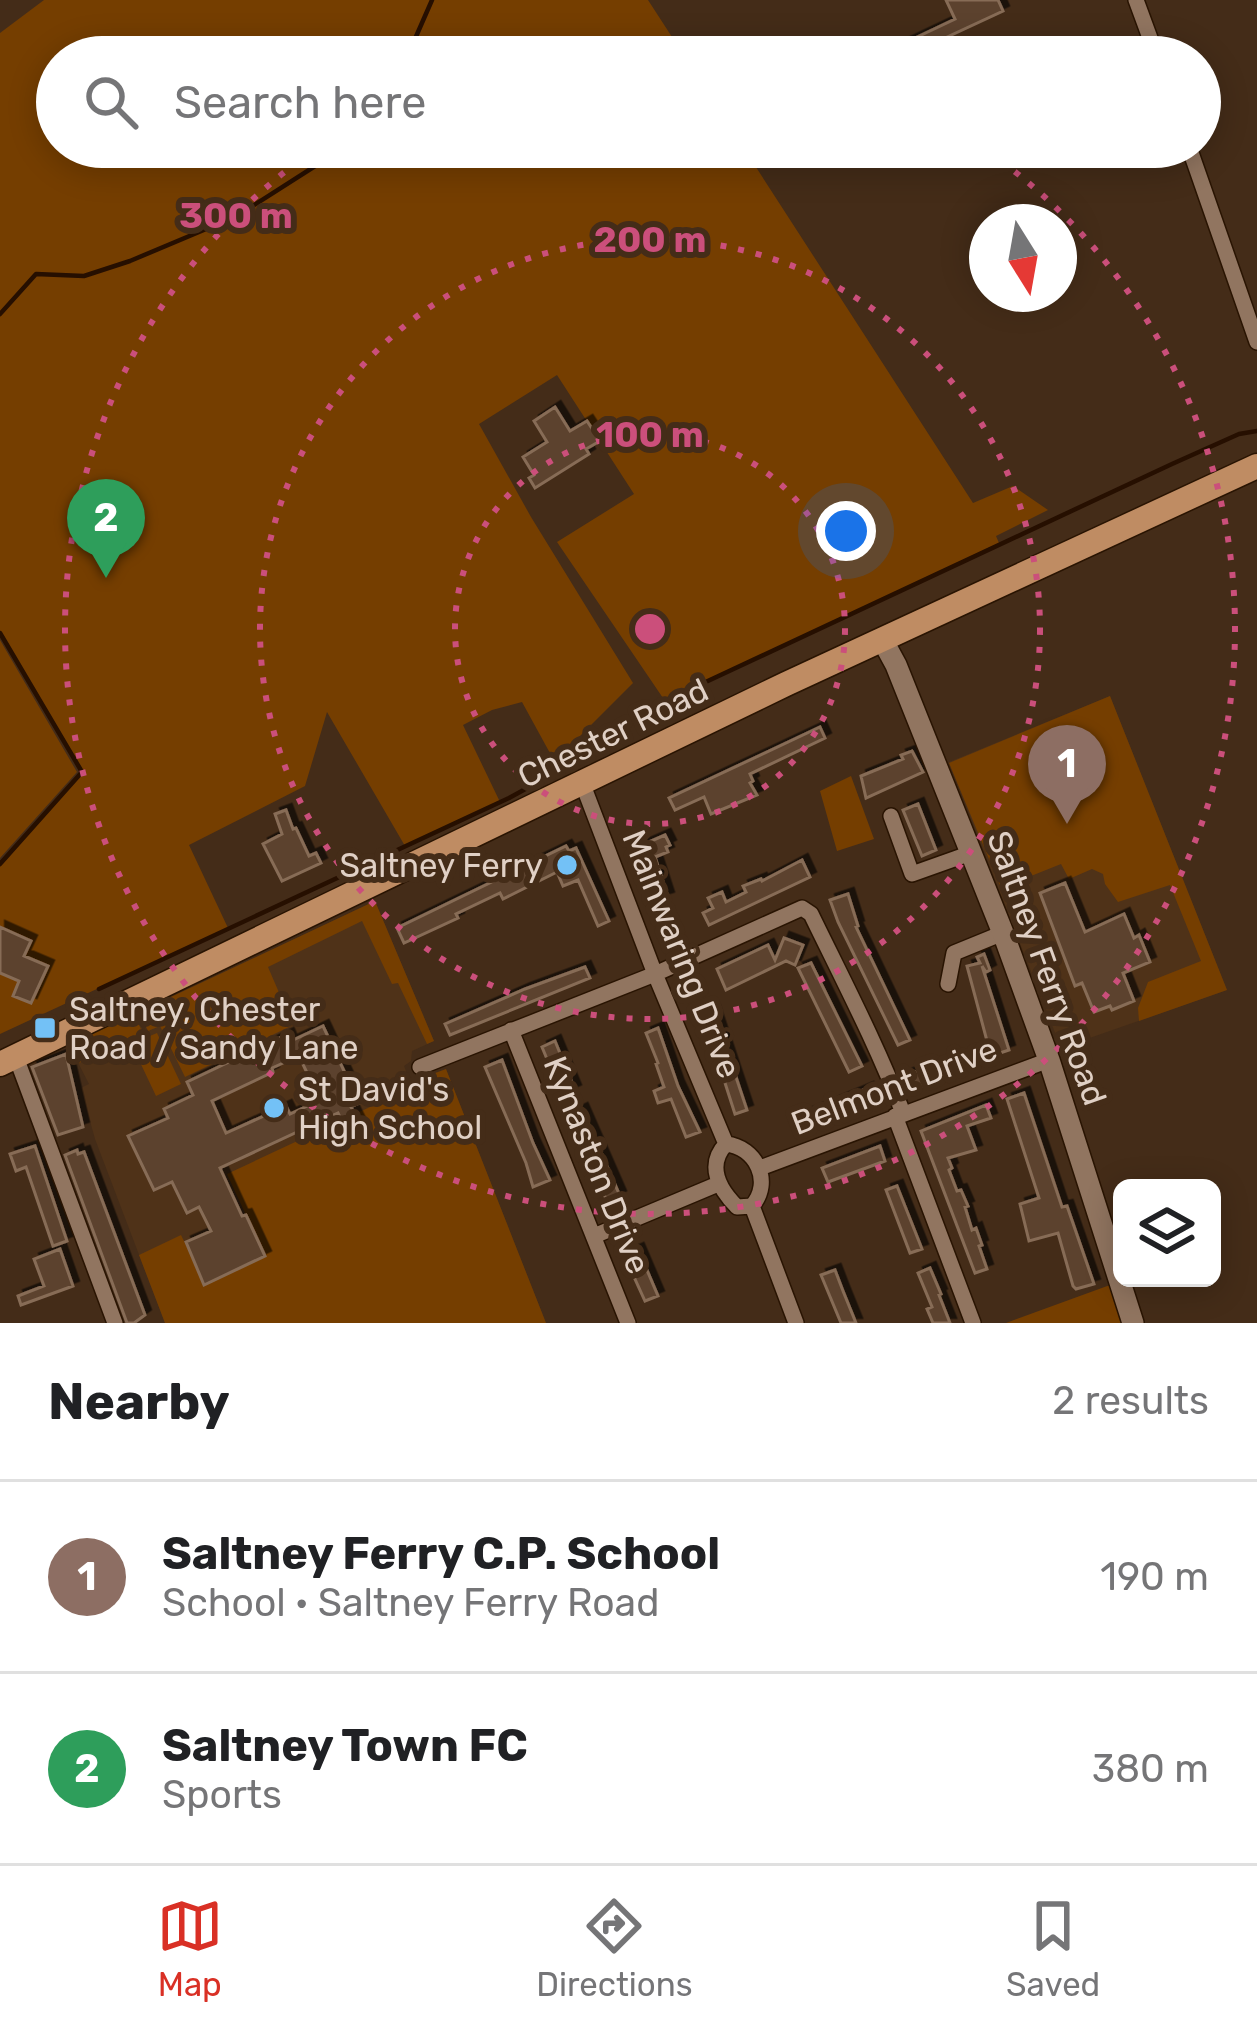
<!DOCTYPE html>
<meta charset="utf-8">
<style>
body{margin:0;font-family:Rubik,sans-serif;background:#f6f6f6;color:#202124}
.controls{position:absolute;right:36px;bottom:36px;display:grid;overflow:hidden;border-radius:18px;box-shadow:0 6px 30px #0003}
.controls button{width:108px;height:108px;display:grid;place-items:center;padding:0;border:0;border-bottom:3px solid #e0e0e0;background:#fff;color:#202124;font:60px sans-serif}
.compass{position:absolute;left:969px;top:204px;width:108px;height:108px;border-radius:50%;background:#fff;box-shadow:0 6px 30px #0003;rotate:169deg}
.you{position:absolute;left:846px;top:531px;width:42px;height:42px;margin:-30px;border:9px solid #fff;border-radius:50%;background:#1a73e8;box-shadow:0 0 0 18px #1a73e833}
.badge{display:grid;place-items:center;width:78px;height:78px;border-radius:50%;background:#d93025;color:#fff;font-size:39px;font-weight:700}
.pin{position:absolute;translate:-50% -99px;filter:drop-shadow(0 3px 6px #0008)}
.pin::after{content:'';position:absolute;top:63px;width:42px;height:36px;background:inherit;clip-path:polygon(0 0,100% 0,50% 100%)}
.list{margin:0;padding:0;list-style:none}
h2{display:flex;justify-content:space-between;align-items:center;height:156px;margin:0;padding:0 48px;font-size:51px}
h2 small{font-size:39px;font-weight:400;color:#757577}
.list li{display:grid;grid-template-columns:78px 1fr auto;gap:36px;align-items:center;box-sizing:border-box;height:192px;padding:0 48px;border-top:3px solid #e0e0e0}
.list b{display:block;font-size:45px;white-space:nowrap}
.list p{margin:0;font-size:39px;white-space:nowrap;color:#757577}
.list em{font-size:39px;font-style:normal;color:#757577}
.icon{flex:none;width:66px;height:66px;fill:none;stroke:currentColor;stroke-width:2;stroke-linecap:round;stroke-linejoin:round}
.map{position:relative;flex:none;width:1257px;height:1323px;overflow:hidden}
.search{position:absolute;background:#fff;box-shadow:0 6px 30px #0003;left:36px;right:36px;top:36px;height:132px;display:flex;align-items:center;gap:30px;box-sizing:border-box;padding:0 42px;border-radius:66px;color:#757577;font-size:45px}
.sheet{height:540px;background:#fff}
nav{display:flex;justify-content:space-around;align-items:center;box-sizing:border-box;height:168px;border-top:3px solid #e0e0e0;background:#fff;font-size:33px;color:#757577}
nav a{display:grid;justify-items:center;gap:6px}
nav .on{color:#d93025}
.map>svg:first-child{display:block}
.built{fill:#4f3218}
.green{fill:#753e00}
.lines{fill:none;stroke-linecap:round;stroke-linejoin:round}
.stream{stroke:#260f00;stroke-width:4.5}
.building{fill:#5c432e;stroke:#876c57;stroke-width:3;fill-rule:evenodd;filter:url(#shadow)}
.minor-casing{stroke:#291402;stroke-width:18}
.secondary-casing{stroke:#291402;stroke-width:24}
.primary-casing{stroke:#291402;stroke-width:27}
.minor{stroke:#917560;stroke-width:15}
.secondary{stroke:#917560;stroke-width:21}
.primary{stroke:#bf8c63;stroke-width:24}
.ring{fill:none;stroke:#cb4f7b;stroke-width:6;stroke-dasharray:6 12}
.poi-dot{fill:#73c1f6;stroke:#442c18;stroke-width:4.5}
.labels{text-anchor:middle;dominant-baseline:central;stroke-width:12;stroke-linejoin:round;paint-order:stroke}
.street-label{font-size:33px;fill:#e0d0c5;stroke:#442c18}
.poi-label{font-size:33px;fill:#e0d0c5;stroke:#442c18;text-anchor:start}
.centre{fill:#cb4f7b;stroke:#442c18;stroke-width:6}
.ring-label{font-size:36px;text-anchor:middle;font-weight:bold;fill:#cb4f7b;stroke:#442c18;stroke-width:12;stroke-linejoin:round;paint-order:stroke}
</style>
<div class="map">
<svg width="1257" height="1323" viewBox="0 0 1257 1323">
<defs>
<filter id="shadow"><feDropShadow dx="5.5" dy="-5.5" stdDeviation="0" flood-color="#0009"/></filter>
</defs>
<rect width="100%" height="100%" fill="#442c18"/>
<path class="built" d="M1110,696L1227,990L1061,1048L949,762Z
M375,901L434,1041L412,1051L411,1061L404,1066L410,1081L446,1069L546,1323H165L95,1139L81,1088L89,1084L69,1045L134,1014L143,1030L146,1028L139,1012Z"/>
<path class="green" d="M44,0H648L685,57H57V147H743L973,503L1013,486L1048,510L996,536L999,543L665,701L557,542L634,494L557,375L479,424L531,517L633,683L562,754L551,755L522,702L492,710L463,725L500,802L405,846L327,712L305,786L189,845L228,928L0,1034V864L81,772L0,633V33Z
M0,640L77,772L0,858Z
M1110,696L1227,990L1139,1021L1138,1008L1148,982L1201,961L1170,885L1118,902L1105,884L1103,874L1092,869L1069,879L1061,864L1001,888L949,763Z
M851,776L874,839L837,851L820,791Z
M375,901L434,1041L427,1044L398,983L392,984L362,921L268,967L293,1025L185,1077L160,1026L148,1031L139,1012Z
M134,1014L145,1038L157,1033L181,1084L156,1096L129,1039L79,1063L69,1045Z
M446,1069L546,1323H165L139,1255L181,1235L205,1284L265,1256L227,1174L370,1107L375,1096Z
M1110,1285L1124,1323H1006Z"/>
<g class="lines">
<path class="stream" d="M411,57V48L432,0
M0,314L36,274L84,276L130,261L237,216L345,147
M0,633L82,772L0,864
M665,701L1172,464L1239,434L1257,431
M99,989L509,798L571,764L620,724L645,711"/>
</g>
<path class="building" d="M946,0H998L1003,11L904,57H875L955,19Z
M555,407L570,431L587,421L600,441L586,449L589,454L535,488L529,478L534,475L523,457L547,442L534,421Z
M820,727L825,738L750,774L753,781L750,783L757,795L711,814L704,797L675,810L669,798Z
M912,751L923,772L866,798L861,776L903,759L901,755Z
M918,804L936,850L922,856L903,810Z
M286,810L293,829L296,828L309,856L316,853L321,863L282,881L263,844L282,834L275,814Z
M665,835L670,845L666,847L668,852L655,857L668,897L655,901L649,878L635,848Z
M566,846L569,851L576,848L609,921L598,926L578,880L563,886L557,872L503,899L500,893L456,914L458,918L404,943L397,928Z
M802,860L810,877L709,925L703,913L713,908L708,898L722,892L726,902L746,892L743,886L761,879L762,881Z
M1065,883L1085,932L1124,914L1134,938L1139,935L1150,962L1123,973L1134,1001L1112,1010L1110,1006L1094,1012L1082,983L1075,986L1040,893Z
M848,894L858,926L856,927L910,1040L898,1045L838,922L830,900Z
M0,927L31,941L24,956L48,966L31,1003L13,996L19,981L0,973Z
M784,938L803,945L795,965L786,961L726,990L717,969L768,945L775,960Z
M984,954L990,970L986,972L982,966L1009,1050L991,1056L967,966L980,963L977,957Z
M811,963L862,1066L849,1072L798,968Z
M585,967L590,978L450,1035L445,1024L525,989Z
M708,1009L709,1012L714,1011L747,1110L735,1114L717,1058L706,1031L701,1032L695,1013Z
M323,1026L359,1103L351,1107L360,1125L347,1131L338,1113L220,1168L242,1216L246,1215L265,1256L204,1285L186,1242L211,1231L199,1207L187,1213L172,1182L154,1190L128,1136L168,1118L164,1109L193,1095L187,1082L288,1034L291,1041ZM299,1056L320,1100L290,1114L286,1106L226,1133L212,1101L273,1072L272,1068Z
M658,1028L678,1086L700,1132L686,1137L671,1099L658,1103L654,1091L664,1087L656,1064L658,1063L646,1033Z
M555,1041L575,1090L562,1095L542,1047Z
M66,1054L83,1127L58,1135L32,1067Z
M967,1056L971,1066L914,1089L908,1074Z
M502,1060L533,1143L550,1180L533,1187L526,1163L485,1067Z
M868,1088L874,1103L804,1128L800,1116Z
M1024,1093L1062,1207L1067,1206L1094,1284L1076,1289L1073,1286L1058,1233L1029,1241L1020,1204L1039,1198L1007,1099Z
M986,1105L991,1118L967,1126L976,1150L948,1158L952,1168L949,1170L957,1191L961,1190L968,1206L965,1207L972,1230L976,1228L982,1245L979,1246L987,1269L975,1273L921,1131Z
M582,1109L620,1196L607,1201L569,1115Z
M35,1146L67,1241L53,1246L26,1167L16,1171L10,1154Z
M880,1146L885,1161L828,1182L822,1168Z
M77,1150L78,1154L84,1152L145,1315L134,1323H127L65,1155Z
M897,1186L922,1249L910,1253L886,1190Z
M60,1249L73,1286L21,1305L18,1296L44,1286L34,1259Z
M638,1249L658,1296L645,1301L624,1255Z
M930,1268L941,1294L939,1295L950,1323H933L927,1309L932,1307L918,1273Z
M835,1270L843,1291L856,1323H841L821,1275Z"/>
<g class="lines">
<g class="minor-casing">
<path id="minor" d="M1136,0L1157,57
M1189,147L1257,342
M583,785L655,974L726,1144
M891,816L912,874L971,853
M948,984L954,953L1003,933
M511,1030L628,1323
M16,1057L115,1323
M420,1067L655,974L802,908L811,914C843,980 877,1045 903,1113
M895,1116L973,1323
M726,1144C756,1147 773,1182 752,1206L737,1207C719,1189 706,1165 726,1144Z
M760,1168L1049,1060
M752,1206L796,1323
M594,1236L718,1184"/>
</g>
<g class="secondary-casing">
<path id="secondary" d="M883,641L896,665L1003,933L1049,1060L1133,1323"/>
</g>
<g class="primary-casing">
<path id="primary" d="M0,1064L786,684L1257,466"/>
</g>
<use href="#minor" class="minor"/>
<use href="#secondary" class="secondary"/>
<use href="#primary" class="primary"/>
</g>
<g class="ring">
<circle cx="650" cy="629" r="195"/>
<circle cx="650" cy="629" r="390"/>
<path d="M528 57A585 585 0 0 1 772 57M986 150A585 585 0 1 1 314 150"/>
</g>
<g class="poi-dot">
<circle cx="567" cy="865" r="12"/>
<rect x="33" y="1016" width="24" height="24" rx="6"/>
<circle cx="274" cy="1108" r="12"/>
</g>
<g class="labels">
<g class="street-label">
<text transform="translate(613 733) rotate(-26)">Chester Road</text>
<text transform="translate(682 954) rotate(68)">Mainwaring Drive</text>
<text transform="translate(1047 968) rotate(70)">Saltney Ferry Road</text>
<text transform="translate(894 1086) rotate(-21)">Belmont Drive</text>
<text transform="translate(597 1165) rotate(68)">Kynaston Drive</text>
</g>
<g class="poi-label">
<text x="543" y="865" text-anchor="end">Saltney Ferry</text>
<text x="69" y="1009">Saltney, Chester<tspan x="69" dy="38">Road / Sandy Lane</tspan></text>
<text x="298" y="1089">St David's<tspan x="298" dy="38">High School</tspan></text>
</g>
</g>
<circle cx="650" cy="629" r="18" class="centre"/>
<g class="ring-label">
<text x="236" y="228">300 m</text>
<text x="650" y="252">200 m</text>
<text x="650" y="447">100 m</text>
</g>
</svg>
<div class="controls">
<button><svg class="icon" aria-label="layers" viewBox="0 0 24 24"><path d="M12 4l9 5-9 5-9-5zM3 14l9 5 9-5"/></svg></button>
</div>
<svg class="compass" viewBox="-18 -18 36 36"><path d="M0-13l5 13h-10z" fill="#e53935"/><path d="M0 13l5-13h-10z" fill="#757577"/></svg>
<div class="you"></div>
<div class="pin badge" style="left:1067px;top:824px;background:#8d6e63">1</div>
<div class="pin badge" style="left:106px;top:578px;background:#2e9e5b">2</div>
<div class="search"><svg class="icon" aria-label="search" viewBox="0 0 24 24"><circle cx="10" cy="10" r="6"/><path d="M15 15l6 6"/></svg>Search here</div>
</div>
<section class="sheet">
<h2>Nearby<small>2 results</small></h2>
<ul class="list">
<li><span class="badge" style="background:#8d6e63">1</span><div><b>Saltney Ferry C.P. School</b><p>School · Saltney Ferry Road</p></div><em>190 m</em></li>
<li><span class="badge" style="background:#2e9e5b">2</span><div><b>Saltney Town FC</b><p>Sports</p></div><em>380 m</em></li>
</ul>
</section>
<nav>
<a class="on"><svg class="icon" aria-label="map" viewBox="0 0 24 24"><path d="M3 6l6-2 6 2 6-2v14l-6 2-6-2-6 2zM9 4v14M15 6v14"/></svg>Map</a>
<a><svg class="icon" aria-label="directions" viewBox="0 0 24 24"><path d="M12 3l9 9-9 9-9-9zM9 14v-3h6M13 9l2 2-2 2"/></svg>Directions</a>
<a><svg class="icon" aria-label="saved" viewBox="0 0 24 24"><path d="M7 4h10v16l-5-4-5 4z"/></svg>Saved</a>
</nav>
